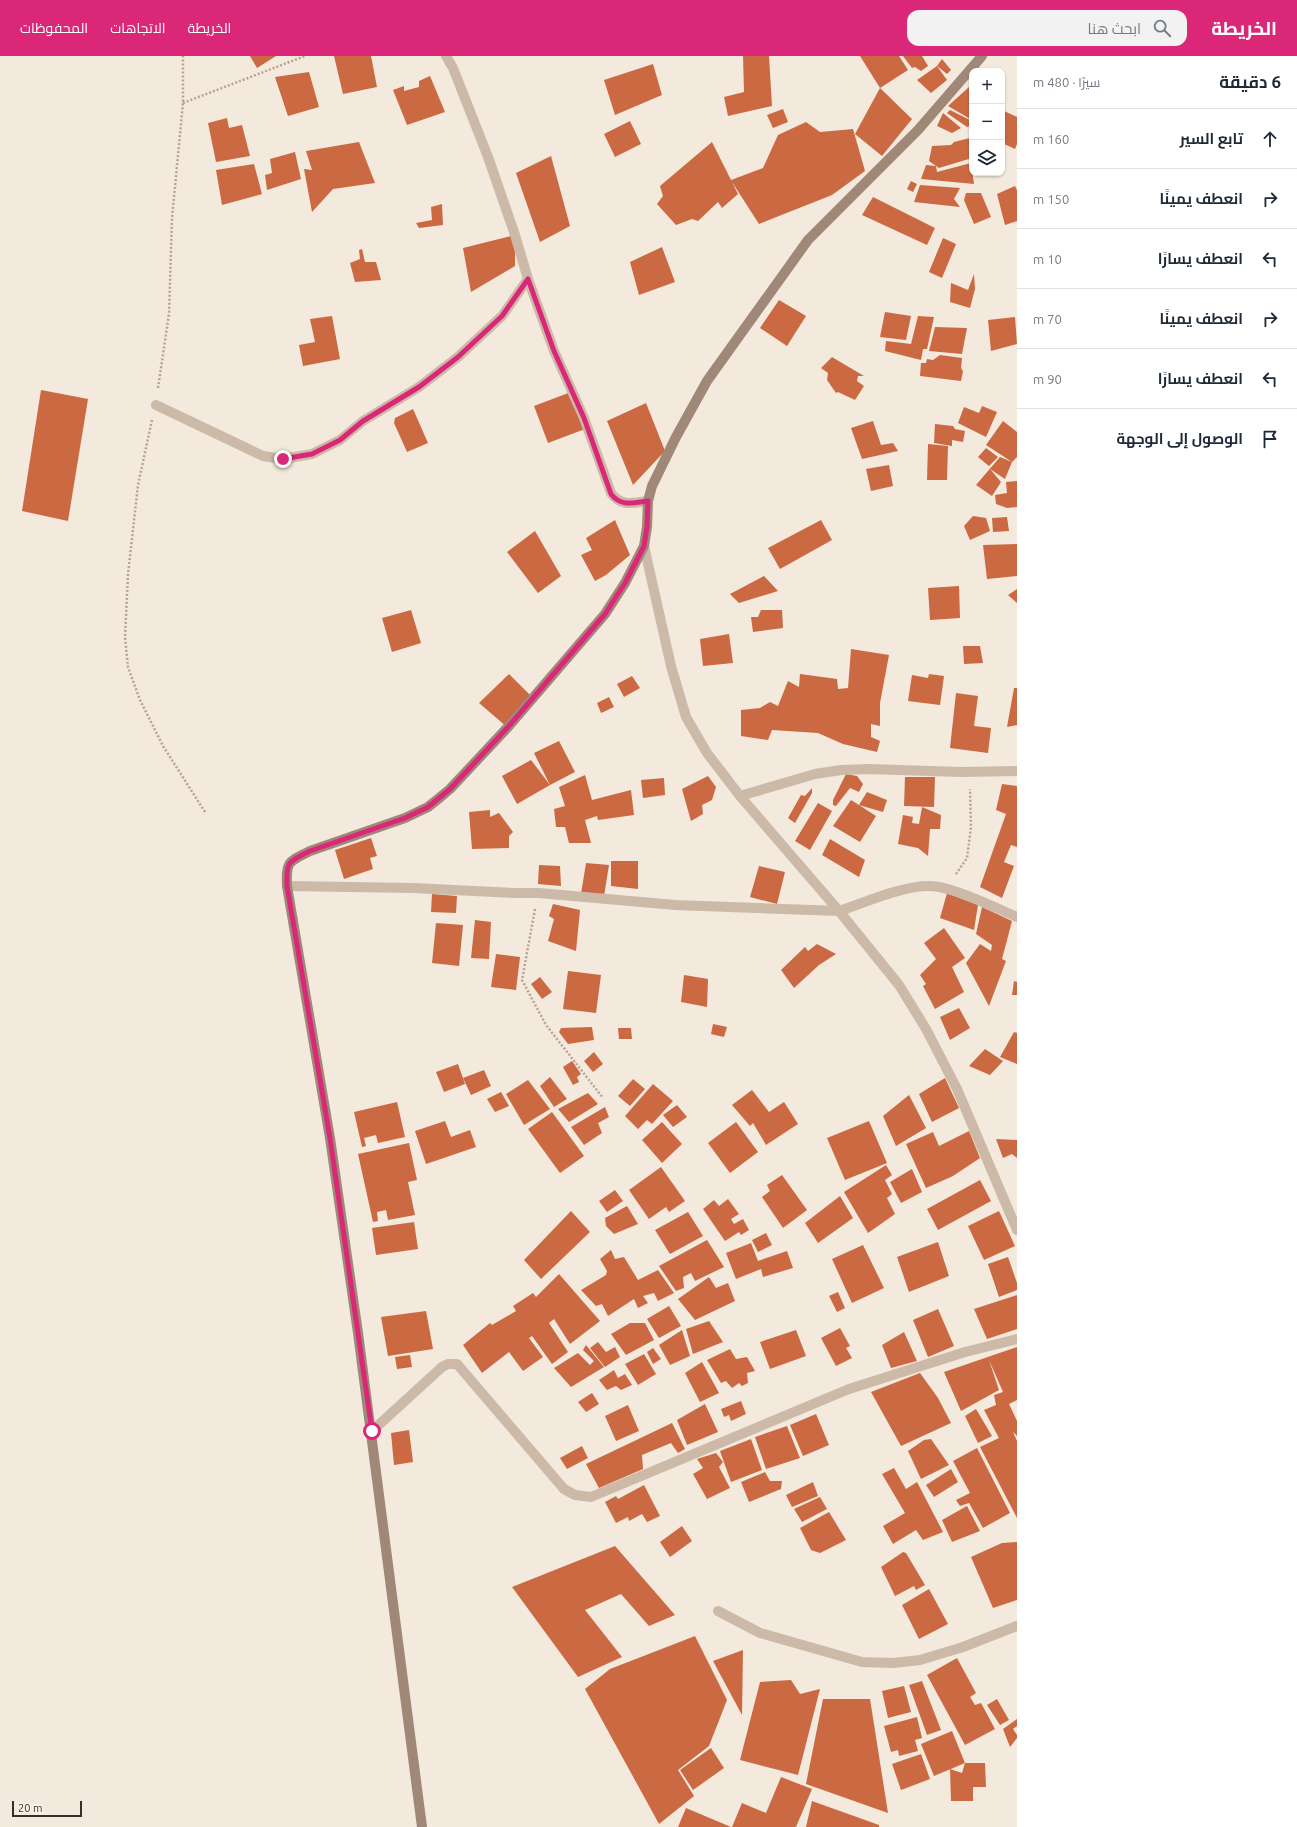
<!DOCTYPE html>
<html lang="ar">
<meta charset="utf-8">
<style>
body{margin:0;font-family:Ubuntu,Cairo,sans-serif;background:#f2f2f3;color:#1f2937;direction:rtl}
.controls{position:absolute;right:12px;top:12px;display:grid;overflow:hidden;border-radius:8px;box-shadow:0 1px 3px #0004}
.controls button{width:36px;height:36px;display:grid;place-items:center;padding:0;border:0;border-bottom:1px solid #e0e1e3;background:#fff;color:#1f2937;font:20px sans-serif}
.scale{position:absolute;left:12px;bottom:10px;width:70px;box-sizing:border-box;padding-left:4px;border:2px solid #382e28;border-top:0;font-size:11px;line-height:14px;white-space:nowrap;color:#382e28;-webkit-text-stroke:3px #faf3e9;paint-order:stroke}
.stop{position:absolute;width:12px;height:12px;margin:-9px;border:3px solid #db2777;border-radius:50%;background:#fff}
.stop.end{background:#db2777;border-color:#fff;box-shadow:0 1px 4px #0008}
.list{margin:0;padding:0;list-style:none}
h2{display:flex;justify-content:space-between;align-items:center;height:52px;margin:0;padding:0 16px;font-size:17px}
h2 small{font-size:13px;font-weight:400;color:#747a83}
.list li{display:grid;grid-template-columns:26px 1fr auto;gap:12px;align-items:center;box-sizing:border-box;height:60px;padding:0 16px;border-top:1px solid #e0e1e3}
.list b{display:block;font-size:15px;white-space:nowrap}
.list em{font-size:13px;font-style:normal;color:#747a83}
.icon{flex:none;width:22px;height:22px;fill:none;stroke:currentColor;stroke-width:2;stroke-linecap:round;stroke-linejoin:round}
.map{position:relative;flex:none;width:1017px;height:1771px;overflow:hidden;direction:ltr}
header{display:flex;align-items:center;gap:24px;box-sizing:border-box;height:56px;padding:0 20px;background:#db2777;color:#fff}
header strong{font-size:19px}
nav{display:flex;gap:22px;margin-inline-start:auto;font-size:14px}
.search{width:280px;height:36px;background:#f2f2f3;display:flex;align-items:center;gap:10px;box-sizing:border-box;padding:0 14px;border-radius:12px;color:#747a83;font-size:15px}
main{display:flex}
aside{flex:1;background:#fff}
.map>svg:first-child{display:block}
.building{fill:#cb6942}
.lines{fill:none;stroke-linecap:round;stroke-linejoin:round}
.path{stroke:#b8a391;stroke-width:2.5;stroke-dasharray:2 2;stroke-linecap:butt}
.lane{stroke:#ccb9a7;stroke-width:10}
.street{stroke:#ccb9a7;stroke-width:10}
.secondary{stroke:#a08878;stroke-width:10}
.route{stroke:#db2777;stroke-width:5}
</style>
<header>
<strong>الخريطة</strong>
<div class="search"><svg class="icon" aria-label="search" viewBox="0 0 24 24"><circle cx="10" cy="10" r="6"/><path d="M15 15l6 6"/></svg>ابحث هنا</div>
<nav><a>الخريطة</a><a>الاتجاهات</a><a>المحفوظات</a></nav>
</header>
<main>
<aside>
<h2>6 دقيقة<small>سيرًا · 480 m</small></h2>
<ul class="list">
<li><svg class="icon" aria-label="ahead" viewBox="0 0 24 24"><path d="M12 20V5M6 11l6-6 6 6"/></svg><div><b>تابع السير</b></div><em>160 m</em></li>
<li><svg class="icon" aria-label="right" viewBox="0 0 24 24"><path d="M7 20v-9h11M14 6l5 5-5 5"/></svg><div><b>انعطف يمينًا</b></div><em>150 m</em></li>
<li><svg class="icon" aria-label="left" viewBox="0 0 24 24"><path d="M17 20v-9H6M10 6l-5 5 5 5"/></svg><div><b>انعطف يسارًا</b></div><em>10 m</em></li>
<li><svg class="icon" aria-label="right" viewBox="0 0 24 24"><path d="M7 20v-9h11M14 6l5 5-5 5"/></svg><div><b>انعطف يمينًا</b></div><em>70 m</em></li>
<li><svg class="icon" aria-label="left" viewBox="0 0 24 24"><path d="M17 20v-9H6M10 6l-5 5 5 5"/></svg><div><b>انعطف يسارًا</b></div><em>90 m</em></li>
<li><svg class="icon" aria-label="arrive" viewBox="0 0 24 24"><path d="M6 21V4h12l-3 4 3 4H6"/></svg><div><b>الوصول إلى الوجهة</b></div></li>
</ul>
</aside>
<div class="map">
<svg width="1017" height="1771" viewBox="0 0 1017 1771">
<rect width="100%" height="100%" fill="#f3e9dc"/>
<path class="building" d="M250,0H276L257,12Z
M334,0H371L377,31L343,38Z
M743,0H769L772,50L728,60L724,41L744,36Z
M860,0H899L908,14L880,32Z
M903,0H922L928,10L921,15L915,11L912,12Z
M942,3L951,14L947,18L937,10Z
M653,8L662,39L615,59L604,24Z
M937,10L947,24L931,37L917,24Z
M309,16L319,51L288,60L275,21Z
M430,20L445,56L407,69L393,34L404,30V35L419,31V25Z
M969,31L972,33V64L948,50Z
M880,32L912,63L882,100L855,78Z
M783,53L788,66L773,72L767,59Z
M950,54L972,65V69L967,71L947,57Z
M1002,54L1017,61V88L1015,93L1002,87Z
M943,57L961,72L952,77L937,70Z
M227,62L229,72L242,69L250,100L216,106L208,67Z
M630,65L641,88L615,101L604,78Z
M806,66L820,76L853,73L865,115L832,139L759,168L732,126L738,138L722,152L718,146L698,165L692,163L676,169L657,148L663,140L660,130L712,86L731,124L763,112L778,79Z
M970,82L972,91V102L939,112L929,105L932,90L951,89L954,86Z
M359,86L375,127L333,133L312,156L304,113L312,114L306,95Z
M295,96L301,123L267,134L265,119L272,117L270,103Z
M551,100L570,170L540,186L516,117Z
M971,107L974,128L921,123L926,109L936,110L937,116Z
M254,108L262,138L222,149L216,114Z
M911,125L917,128L913,136L907,133Z
M920,129L960,132L954,143L960,151L914,146Z
M1015,130L1017,134V165L1005,169L997,138Z
M966,137H981L991,161L974,168L964,144Z
M873,141L935,172L927,189L862,159Z
M442,148L443,169L419,172L416,167L432,164L431,151Z
M515,179V210L471,236L463,192Z
M943,182L956,188L942,222L929,216Z
M662,191L675,226L639,239L630,206Z
M362,193L365,206H376L381,224L355,226L350,207L360,203L359,194Z
M974,218L975,233L970,252L950,246L951,227L968,234Z
M779,244L806,260L787,290L760,272Z
M885,256L911,260L906,284L880,281Z
M332,260L340,303L303,310L299,289L315,286L310,263Z
M918,260L934,261L927,293H923L921,304L885,295L886,285L911,288Z
M1015,261L1017,288L991,295L988,264Z
M935,271L967,272L962,298L929,295Z
M940,299L962,302L961,312L963,315L961,325L920,320L921,307H926L927,303L933,304Z
M832,301L864,320H858L857,325L864,330L855,344L838,336L836,337L827,324L828,317L821,312Z
M41,334L88,343L68,465L22,455Z
M571,336L585,373L548,387L534,350Z
M646,347L665,395L633,429L607,365Z
M982,350L997,356L986,381L958,367L964,351L979,357Z
M413,353L428,387L407,396L394,367L395,362Z
M873,365L881,389L893,387L898,395L862,403L851,372Z
M1003,365L1017,376V401L1012,406L1005,423L990,413L1001,426L992,440L976,429L1000,401L1012,406L986,389Z
M935,368L953,370L955,373L965,375L963,386L952,384V390L934,387Z
M928,388L948,390L947,424H927Z
M986,392L998,401L989,410L978,401Z
M889,409L893,430L871,435L866,413Z
M1017,425V451L1007,452L996,448L995,439L1007,437L1006,426Z
M973,460L986,462L990,475L970,484L964,470Z
M1007,461L1009,475L993,476L992,462Z
M615,464L630,499L606,519L595,525L581,499L592,494L586,482Z
M821,464L832,484L780,513L768,492Z
M535,475L561,520L538,537L507,496Z
M1017,488V520L987,523L983,489Z
M764,520L778,535L739,547L730,538Z
M959,530L960,562L930,564L928,532Z
M1017,533V547L1008,539Z
M411,554L421,587L392,596L382,562Z
M761,554H782L783,572L753,576L751,561H758Z
M729,578L733,607L703,610L700,583Z
M963,590H980L983,607L964,608Z
M851,593L889,599L880,647V670L871,668V681L880,685L877,696L843,688L818,677L772,674L768,684L741,680V654L760,652L770,646L778,650L788,625L799,631L800,618L837,623L838,633L848,632Z
M509,618L533,642L507,671L479,647Z
M929,618L944,620L940,649L908,645L912,619L928,622Z
M632,620L640,632L624,641L617,628Z
M1014,632H1017V669L1007,671Z
M956,637L978,640L974,670L991,672L988,697L950,692Z
M609,641L614,651L601,657L597,647Z
M559,685L575,716L550,729L534,697Z
M531,704L550,729L517,748L502,720Z
M846,718L857,720L863,728L859,736L850,732L836,750L833,749V744Z
M585,719L592,744L631,734L634,759L598,764L597,760L585,764L591,787H569L565,771H556L554,753L565,750L559,731Z
M708,720L716,731L712,744L702,749L703,758L691,765L682,733Z
M905,721H935L934,751L904,750Z
M664,722L665,739L643,742L641,724Z
M1002,728L1017,730V791L1011,789L1004,806L1014,810L1002,842L980,831L1006,758L996,754Z
M812,732V737L795,767L788,762L801,739L805,740Z
M867,736L887,744L883,756L859,749L876,760L860,786L833,770L851,744L859,749Z
M818,747L832,755L810,794L795,785Z
M922,751L941,759L940,773H930L928,800L918,792L898,788L903,759L913,761L912,767L919,768Z
M490,754V761L499,757L513,776L509,780V792L472,793L469,756Z
M371,782L377,800L370,802L373,813L344,823L335,794Z
M830,783L865,804L859,821L822,799Z
M611,805H638V833L611,830Z
M586,807L609,809L604,840L581,838Z
M539,809L560,810L561,830L538,828Z
M759,810L785,816L777,848L750,841Z
M947,837L978,849L974,874L940,862Z
M432,838L457,840L456,857L431,856Z
M553,848L580,854L576,895L548,885L554,863L549,860Z
M982,851L1012,865L1002,903L1006,905L989,950L966,907L980,888L991,895L992,889L976,878Z
M475,864L491,866L489,903L471,902Z
M436,867L463,869L459,910L432,907Z
M944,872L965,902L952,911L964,936L935,953L923,930L926,928L920,919L936,903L924,887Z
M817,888L836,898L819,909L794,932L781,914L805,891L808,895Z
M496,898L520,901L516,934L491,931Z
M568,915L601,919L596,957L563,953Z
M684,919L708,923L707,951L681,946Z
M540,921L552,936L542,943L531,928Z
M1014,925L1017,926V939H1012Z
M959,952L970,972L950,984L940,961Z
M713,968L727,971L724,981L711,978Z
M592,971L594,984L568,988L559,976L561,972Z
M618,972H631L632,983H619Z
M1014,976L1017,977V1008L1000,1001Z
M985,993L1003,1005L990,1019L969,1010Z
M594,996L603,1008L593,1016L584,1005Z
M572,1005L581,1018L577,1021L579,1026L573,1029L563,1011Z
M458,1008L465,1028L444,1036L436,1016Z
M484,1014L491,1030L471,1039L463,1022Z
M550,1021L567,1043L554,1051L540,1030Z
M945,1022L959,1052L932,1066L919,1038Z
M633,1023L645,1033L630,1050L618,1040Z
M528,1024L550,1053L524,1069L506,1038Z
M653,1028L673,1045L652,1068L647,1064L638,1073L625,1060Z
M752,1034L769,1056L784,1046L798,1068L766,1089L753,1067L750,1070L732,1049Z
M501,1036L509,1050L495,1056L487,1043Z
M588,1037L598,1048L569,1066L558,1053Z
M909,1039L926,1072L896,1090L883,1060Z
M397,1046L405,1081L378,1087L376,1079L364,1082L366,1090L362,1091L354,1056Z
M677,1049L687,1061L673,1071L663,1059Z
M605,1051L609,1061L598,1067L602,1077L584,1089L571,1071Z
M552,1056L584,1100L560,1117L528,1073Z
M445,1065L451,1081L470,1074L476,1091L426,1108L415,1075Z
M869,1065L887,1107L845,1124L827,1082Z
M662,1066L682,1088L662,1107L642,1084Z
M736,1066L758,1096L730,1117L708,1087Z
M969,1075L980,1102L953,1120L926,1132L906,1088L933,1076L939,1090Z
M996,1083L1017,1084V1102L1012,1098L1003,1102Z
M409,1087L417,1124L408,1126L415,1159L388,1164L386,1154L377,1156L378,1165L373,1166L358,1098Z
M886,1109L892,1119L885,1124L892,1138L887,1142L895,1158L868,1177L844,1136Z
M661,1111L685,1145L669,1156L666,1151L649,1163L629,1134Z
M912,1113L922,1136L901,1147L890,1126Z
M782,1119L807,1154L783,1172L762,1141L770,1135L767,1129Z
M980,1124L991,1145L938,1174L927,1153Z
M615,1134L623,1145L607,1156L599,1145Z
M840,1140L853,1162L818,1187L805,1167Z
M728,1143L739,1158L731,1163L734,1168L743,1163L749,1174L741,1179L739,1176L725,1185L703,1153L714,1144L719,1150Z
M627,1150L638,1168L614,1178L606,1170L605,1162Z
M571,1155L590,1176L541,1223L524,1204Z
M999,1155L1015,1190L984,1204L968,1170Z
M688,1156L703,1180L670,1198L655,1174Z
M414,1166L418,1193L376,1199L372,1172Z
M766,1177L772,1189L758,1196L752,1184Z
M707,1184L724,1211L695,1225L691,1217L683,1221L684,1232L676,1235L659,1210Z
M938,1186L949,1220L909,1236L897,1201Z
M751,1187L758,1205L787,1195L793,1212L763,1221L761,1213L736,1223L726,1197Z
M863,1189L884,1232L852,1247L832,1203Z
M611,1194L615,1203L624,1201L638,1224L658,1214L674,1237L658,1245L654,1237L643,1240L648,1247L638,1252L634,1243L608,1260L602,1248L596,1250L581,1234L606,1219L607,1215L600,1203Z
M1008,1201L1017,1227V1234L999,1241L988,1208Z
M559,1218L600,1265L570,1288L554,1263L549,1267L568,1296L552,1308L532,1280L529,1282L543,1301L523,1315L509,1296L482,1317L463,1289L490,1267L492,1269L516,1255L513,1250L533,1237L536,1241Z
M709,1221L716,1232L728,1227L735,1245L695,1264L678,1243Z
M838,1236L845,1252L837,1256L829,1240Z
M1017,1239V1273L987,1283L974,1253Z
M669,1250L681,1270L659,1282L647,1263Z
M938,1253L954,1290L928,1301L913,1264Z
M426,1255L433,1293L388,1300L381,1261Z
M709,1265L723,1286L693,1298L686,1273Z
M630,1267H645L654,1284L626,1299L611,1278Z
M840,1272L850,1290L846,1292L852,1302L836,1310L821,1282Z
M682,1274L690,1300L670,1309L659,1289Z
M796,1274L806,1300L770,1313L760,1286Z
M904,1276L917,1305L891,1312L882,1289Z
M598,1286L606,1296L615,1291L620,1301L605,1311L590,1292Z
M586,1289L604,1311L571,1331L554,1312L578,1297L590,1309L594,1305L583,1294Z
M1017,1291V1344L1009,1348L1017,1365V1380L1013,1376L1017,1385V1462L980,1391L999,1382L984,1354L996,1349L994,1339L1003,1336L989,1304L999,1334L961,1355L944,1316Z
M653,1292L661,1303L653,1308L647,1296Z
M730,1293L736,1303L747,1301L755,1315L747,1317L748,1327L742,1330L739,1327L732,1332L726,1325L721,1327L707,1304Z
M644,1298L656,1318L638,1329L625,1308Z
M410,1299L412,1311L397,1313L395,1301Z
M702,1306L719,1337L700,1346L685,1317Z
M614,1314L618,1322L625,1318L632,1329L621,1334L616,1330L607,1334L599,1324Z
M920,1317L938,1342L951,1367L901,1390L871,1336Z
M592,1337L599,1348L586,1356L578,1346Z
M741,1345L746,1358L731,1365L729,1359L724,1361L721,1353Z
M705,1348L718,1376L687,1389L677,1364Z
M628,1349L639,1375L616,1385L605,1360Z
M976,1353L992,1380L978,1387L965,1360Z
M816,1358L829,1389L803,1400L790,1369Z
M672,1367L685,1393L678,1397L671,1387L642,1399L643,1413L599,1432L586,1408Z
M787,1370L800,1402L766,1413L755,1381Z
M409,1374L413,1406L394,1409L391,1377Z
M751,1383L762,1414L731,1426L720,1395Z
M931,1383L949,1409L921,1423L908,1395L924,1384Z
M582,1390L588,1402L567,1413L560,1402Z
M977,1392L1010,1457L983,1472L969,1447L960,1450L956,1444L970,1437L953,1405Z
M716,1397L723,1406L719,1411L730,1432L707,1443L693,1418L703,1412L697,1403Z
M894,1412L906,1433L917,1426L943,1476L923,1484L916,1474L893,1488L883,1470L905,1457L882,1418Z
M951,1413L958,1426L934,1441L926,1429Z
M765,1416L770,1425H782L781,1433L749,1446L741,1426Z
M813,1426L818,1440L792,1451L786,1439Z
M644,1429L660,1460L647,1466L642,1458L629,1465L628,1461L616,1467L605,1446L616,1440L618,1443Z
M820,1441L827,1453L802,1466L794,1453Z
M967,1450L980,1475L952,1486L942,1464Z
M829,1456L846,1484L820,1497L811,1494L800,1472Z
M682,1470L692,1485L670,1501L660,1486Z
M1017,1486V1544L993,1552L971,1501L1002,1487Z
M615,1490L675,1559L649,1570L621,1538L585,1554L622,1601L578,1621L512,1531Z
M903,1496L906,1497L925,1529L916,1534L914,1530L895,1540L881,1511Z
M929,1533L948,1568L919,1583L902,1549Z
M695,1580L727,1644L709,1690L678,1714L694,1740L659,1768L585,1633L610,1613Z
M743,1594L742,1659L713,1605Z
M957,1602L976,1637L970,1641L975,1649L981,1647L995,1673L965,1689L927,1619Z
M791,1624L800,1638L820,1633L798,1719L740,1704L760,1626Z
M922,1625L941,1674L927,1679L909,1629Z
M904,1630L911,1656L888,1662L882,1635Z
M823,1643H870L888,1757L806,1728Z
M997,1643L1009,1664L1000,1669L987,1649Z
M917,1661L922,1682L915,1684L918,1695L899,1700L898,1694L891,1696L884,1670Z
M1017,1663V1670L1013,1673L1017,1679V1682L1010,1691L1003,1673Z
M952,1675L965,1707L934,1720L921,1688Z
M711,1692L724,1712L693,1734L680,1714Z
M921,1698L930,1723L901,1734L892,1708Z
M965,1707H985L986,1731H973V1745H951L950,1713L962,1717Z
M781,1721L812,1733L796,1771H732L742,1747L766,1757Z
M812,1745L879,1769V1771H806Z
M686,1752L731,1771H678Z"/>
<g class="lines">
<path class="path" d="M183,47L305,0
M158,332L169,258L172,162L183,47V0
M152,364L138,429L128,518L125,581L128,611L140,644L163,690L205,756
M956,818L967,802L971,771L970,733
M535,853L522,924L546,969L603,1042"/>
<path class="lane" d="M372,1375L442,1311L448,1308H457L564,1433L575,1439L591,1441L849,1333L965,1296L1017,1283
M718,1555L760,1577L862,1606L893,1607L920,1604L963,1591L1017,1570"/>
<path class="street" d="M446,0L453,12L488,101L515,179L528,223L554,295L584,362L611,437C621,451 633,447 648,445
M156,349L263,400L283,403L312,398L340,384L363,365L419,331L458,301L502,260L528,223
M740,740L815,718L841,714L868,713L961,716L1017,715
M287,830L413,832L513,837H539L675,849L839,855L740,740L707,697L686,661L671,610L644,490
M1017,861C996,852 951,830 930,830C904,829 864,847 839,855L899,929L926,973L957,1033L1017,1174"/>
<path class="secondary" d="M422,1771L358,1277L330,1082L287,830C286,805 288,806 310,795L405,762L428,751L438,743L450,733L508,671L605,558L625,527L644,490L647,471L648,445L652,430L676,381L707,325L808,184L918,74L982,0"/>
</g>
<g class="lines">
<path class="route" d="M283,403L312,398L340,384L363,365L419,331L458,301L502,260L528,223L554,295L584,362L611,438C621,451 633,447 648,445L647,471L644,490L625,527L605,558L508,671L450,733L428,751L405,762L310,795C288,806 286,805 287,830L330,1082L372,1375"/>
</g>
</svg>
<div class="controls">
<button>+</button>
<button>−</button>
<button><svg class="icon" aria-label="layers" viewBox="0 0 24 24"><path d="M12 4l9 5-9 5-9-5zM3 14l9 5 9-5"/></svg></button>
</div>
<div class="scale">20 m</div>
<div class="stop" style="left:372px;top:1375px"></div>
<div class="stop end" style="left:283px;top:403px"></div>
</div>
</main>
